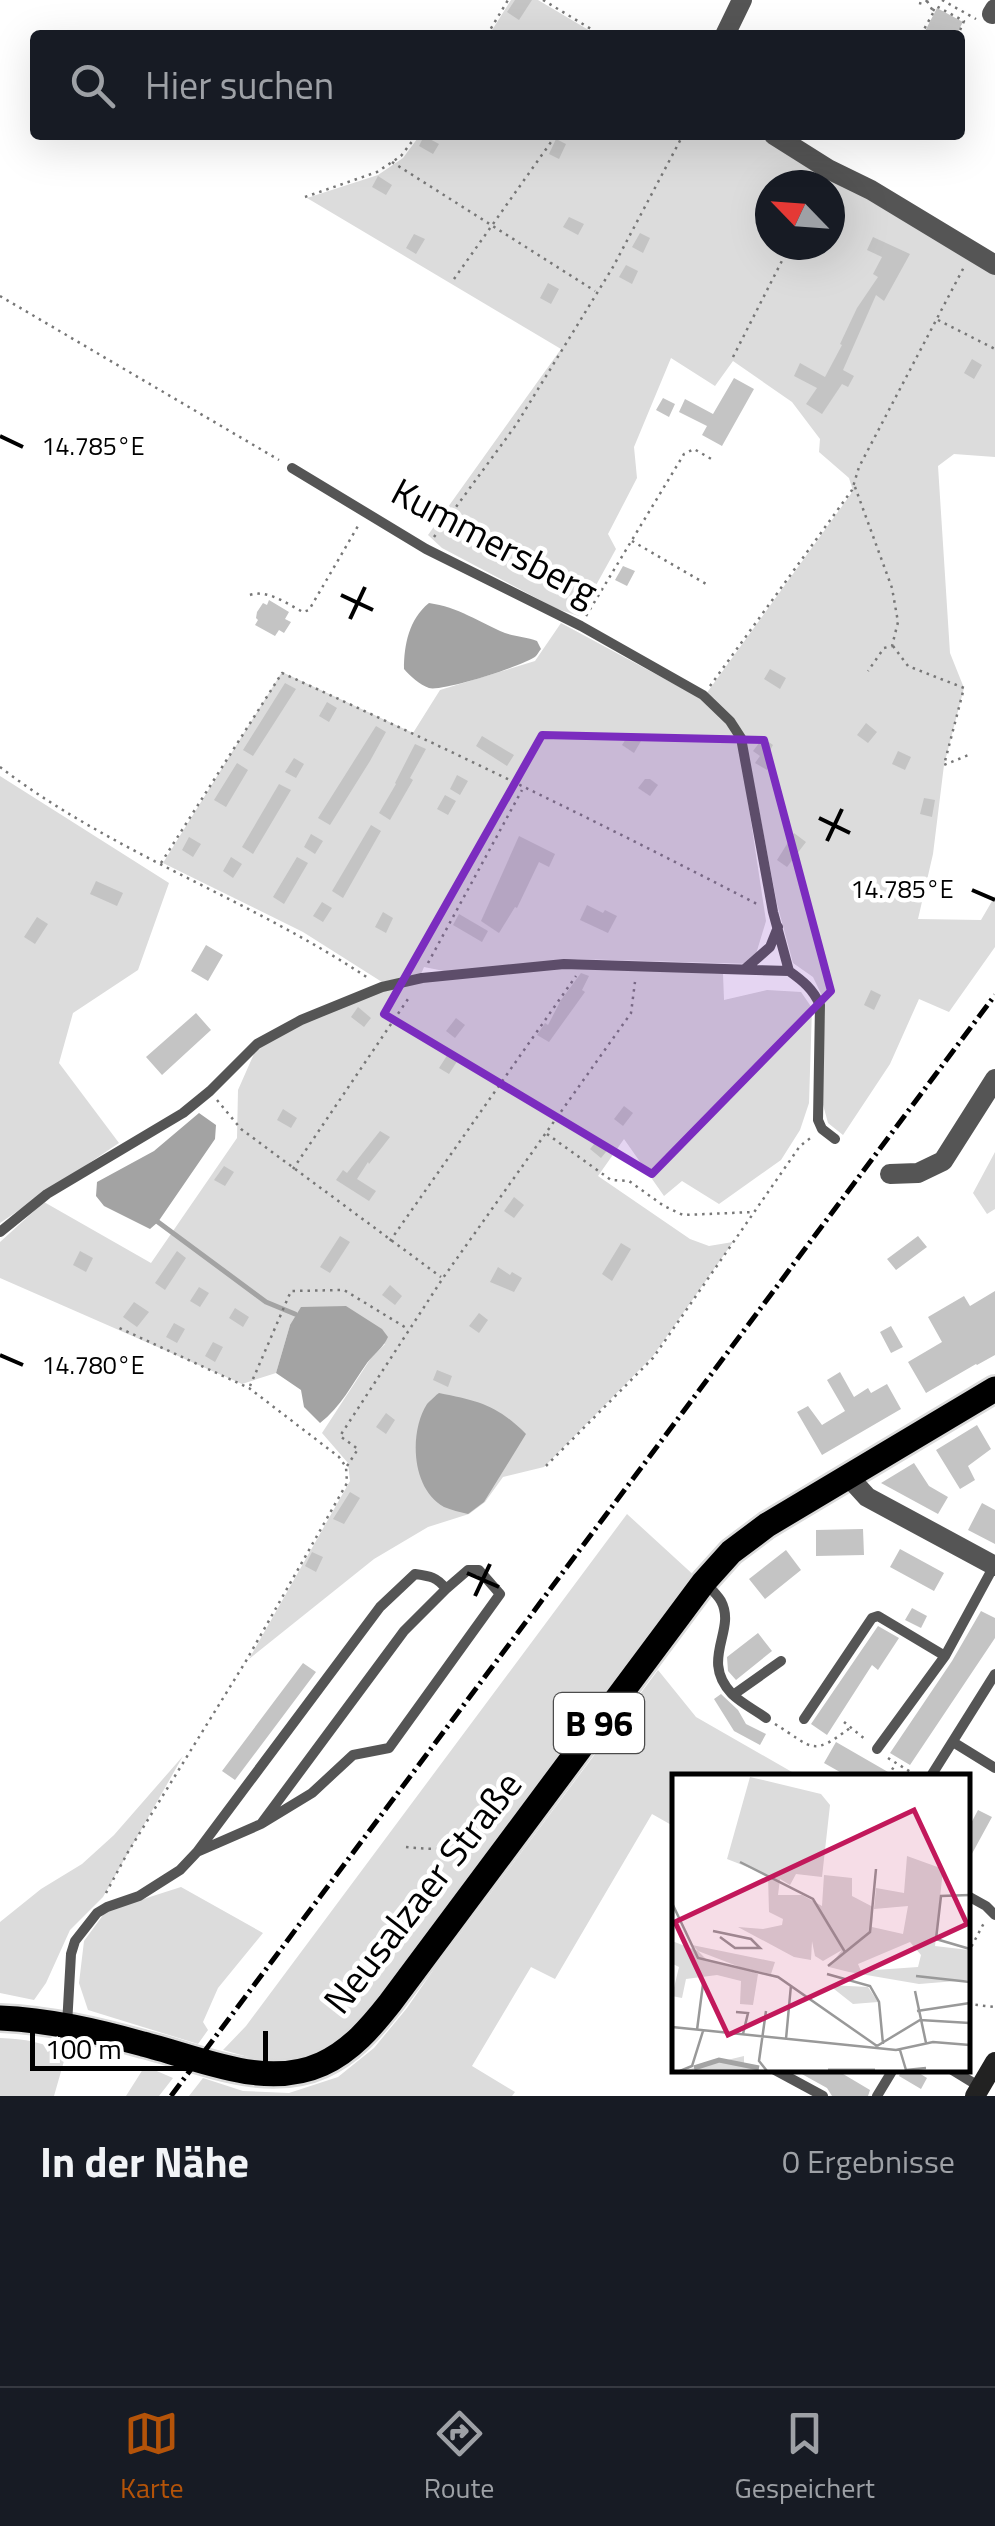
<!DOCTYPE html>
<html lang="de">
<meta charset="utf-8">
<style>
body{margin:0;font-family:"Titillium Web",sans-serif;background:#242831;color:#f1f3f6}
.compass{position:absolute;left:755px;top:170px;width:90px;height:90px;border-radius:50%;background:#171b24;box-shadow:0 10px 40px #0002;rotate:295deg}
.scale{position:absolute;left:30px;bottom:25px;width:238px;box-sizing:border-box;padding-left:10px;border:5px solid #000;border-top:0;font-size:28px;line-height:35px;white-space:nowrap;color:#000;-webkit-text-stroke:8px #fff;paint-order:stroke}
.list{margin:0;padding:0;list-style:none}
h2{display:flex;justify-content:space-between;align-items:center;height:130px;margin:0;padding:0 40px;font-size:42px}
h2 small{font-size:32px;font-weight:400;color:#9ea1a6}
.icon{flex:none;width:55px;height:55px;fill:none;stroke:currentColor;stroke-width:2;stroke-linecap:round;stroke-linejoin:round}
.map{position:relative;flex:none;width:995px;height:2096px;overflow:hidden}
.search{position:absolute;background:#171b24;box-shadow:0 10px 40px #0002;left:30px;right:30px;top:30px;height:110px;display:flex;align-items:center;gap:25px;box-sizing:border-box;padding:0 35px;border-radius:10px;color:#9ea1a6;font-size:38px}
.sheet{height:290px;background:#171b24}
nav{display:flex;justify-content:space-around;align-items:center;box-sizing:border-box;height:140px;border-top:2px solid #363941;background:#171b24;font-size:28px;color:#9ea1a6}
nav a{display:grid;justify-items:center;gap:5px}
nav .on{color:#b45309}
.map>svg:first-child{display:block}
.green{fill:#dcdcdc;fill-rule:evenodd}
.water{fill:#a3a3a3}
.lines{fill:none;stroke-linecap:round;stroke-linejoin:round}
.stream{stroke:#a3a3a3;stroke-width:5}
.building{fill:#c4c4c4}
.primary-casing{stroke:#dbdbdb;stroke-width:30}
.path{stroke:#777;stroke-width:2.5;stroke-dasharray:2.5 5;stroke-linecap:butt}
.lane{stroke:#555;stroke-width:10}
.street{stroke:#555;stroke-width:20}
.secondary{stroke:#222;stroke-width:20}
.primary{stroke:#000;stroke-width:25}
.rail{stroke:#000;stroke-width:5;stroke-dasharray:15 5 2.5 5;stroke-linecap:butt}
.marked{fill:#7b2cbf;fill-opacity:0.2;stroke:#7b2cbf;stroke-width:8;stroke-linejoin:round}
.ticks{fill:none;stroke:#000;stroke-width:4}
.labels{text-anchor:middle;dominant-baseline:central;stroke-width:9;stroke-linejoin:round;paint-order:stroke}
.shield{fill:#fff;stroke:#4c4c4c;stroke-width:2.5}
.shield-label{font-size:35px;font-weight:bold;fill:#000}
.street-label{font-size:38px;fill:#000;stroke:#fff}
.inset-river{fill:none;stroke:#a3a3a3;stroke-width:5}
.inset-road{fill:none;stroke:#999;stroke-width:2.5}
.view{fill:#c2185b;fill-opacity:0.15;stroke:#c2185b;stroke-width:5}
.inset-edge{fill:none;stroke:#000;stroke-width:5}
.ticks-label{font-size:25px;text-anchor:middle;fill:#000;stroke:#fff;stroke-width:9;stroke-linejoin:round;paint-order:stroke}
</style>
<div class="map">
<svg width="995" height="2096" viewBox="0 0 995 2096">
<rect width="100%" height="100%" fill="#fff"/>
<path class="green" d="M511,0H538L597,35H489Z
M420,135H768L995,268V457L954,454L938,466L950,653L964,688L944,765L933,854L918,919L981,920L995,896V947L949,1012L919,999L890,1064L843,1135L828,1123L822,1101L825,1002L813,977L793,963L777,904L745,737L706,694L853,491L849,478L819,452L820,439L792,402L733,361L715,386L671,358L634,447L637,478L608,534L616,549L579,616L557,609L442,548L428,535L561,349L307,198L378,175L403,158ZM770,185H830V245H770Z
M561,623L702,699L729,724L739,742L766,921L753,964L577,959L449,972L424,967L421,974L382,982L303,932L163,863L282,672L413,733L440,690L535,661Z
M0,776L169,883L138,970L73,1013L59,1063L119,1143L0,1223Z
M578,966L723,974L724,1000L767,990L801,992L812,1008L809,1103L800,1130L781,1160L719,1204L682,1181L664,1196L624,1139L598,1176L690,1239L709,1246L733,1242L653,1356L544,1467L503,1477L485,1502L469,1514L428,1527L374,1559L249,1659L350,1481L348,1463L322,1433L371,1358L385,1344L290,1325L276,1373L242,1384L0,1278V1242L44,1202L151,1263L237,1138L238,1090L257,1047L303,1021L383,989L425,981Z
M995,1152V1209L987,1214L973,1193Z
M627,1514L698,1579L387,1996L345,2039L295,2062L259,2060L223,2050L246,2026Z
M658,1670L696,1717L799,1776H675V1827L652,1814L555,1979L531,1967L472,2066L515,2092L512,2096H189L203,2078L243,2091L289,2093L338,2077L374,2048L407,2008L436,1966Z
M183,1756L103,1897L70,1930L46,1983L34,2000L0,1993V1922L41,1889L82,1864L114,1835Z
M181,1887L263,1933L218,1988L203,2022L208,2030L198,2044L88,2010L79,1983L84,1941L106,1911Z
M0,2038C25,2039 44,2042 66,2054L54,2096H0Z
M145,2066L173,2078L159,2096H126Z"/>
<path class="water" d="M429,603C458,607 479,622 505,633C516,637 527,637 537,641L541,649C539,651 538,654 536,656C526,665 442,692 429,688C420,685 410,676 404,669C404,645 409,619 429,603Z
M199,1113L216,1125L215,1139L158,1222L150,1229L104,1206L96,1196L97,1182L154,1151Z
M346,1306L382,1329L388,1337C383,1348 374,1354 367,1363C352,1384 341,1407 320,1423L304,1407L301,1390L276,1373L290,1325L301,1307Z
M439,1393C479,1401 497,1405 526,1434L484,1502L468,1514C460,1512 451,1510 444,1507C411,1489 409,1432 427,1404C429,1402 437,1394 439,1393Z"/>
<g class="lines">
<path class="stream" d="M158,1222L266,1302L295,1314"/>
</g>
<path class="building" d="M515,0H532L519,20L507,12Z
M937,8L963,22L956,35H923Z
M424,136L439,144L433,154L419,146Z
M556,139L566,144L559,159L549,154Z
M378,176L392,185L386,195L372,187Z
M569,217L584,224L578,235L563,227Z
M640,233L650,238L643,253L632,247Z
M414,234L425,239L416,254L406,248Z
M873,237L910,254L884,301L876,295L843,370L854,376L848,387L842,384L822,414L806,404L817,388L794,376L800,363L825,377L842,345L840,344L857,308L878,277L873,274L882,257L867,250Z
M626,265L638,271L632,284L619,277Z
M548,283L559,289L551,304L540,298Z
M972,359L982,365L974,379L964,373Z
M734,378L754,389L722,446L702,435L707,426L679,412L685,399L713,414Z
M663,398L675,404L669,417L656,410Z
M623,566L635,571L627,586L615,580Z
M269,600L289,612L285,619L291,622L284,633L279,630L275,636L255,625L258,620L256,618L257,612L263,603L267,605Z
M770,669L786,678L780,689L764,679Z
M285,683L296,689L253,756L243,750Z
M327,702L337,708L329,722L319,716Z
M866,723L877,732L868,743L857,735Z
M376,726L386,732L370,761L330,825L318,818Z
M630,733L641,741L634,753L622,745Z
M482,736L514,755L507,766L476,746Z
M763,738L773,745L767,756L773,760L767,770L755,763L760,756L753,751Z
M415,744L426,749L410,778L413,780L390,820L379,813L396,784L395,783Z
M898,751L911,757L905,770L892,764Z
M294,758L304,764L296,778L285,772Z
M237,763L248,770L226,807L214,800Z
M457,775L468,781L460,795L450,789Z
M645,779H650L658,785L650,796L638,788Z
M279,784L291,790L253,854L242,847Z
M445,795L456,801L448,815L437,809Z
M924,798L935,800L932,817L920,814Z
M371,825L381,831L343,898L332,891Z
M794,833L806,842L787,867L777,860Z
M311,834L323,841L315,854L304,847Z
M519,836L555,854L549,867L539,862L517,908L515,907L499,933L481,921Z
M189,837L201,844L193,857L182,850Z
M231,857L242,864L233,878L223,871Z
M297,857L308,863L284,904L273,897Z
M96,881L123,893L117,906L90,894Z
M322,902L332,908L323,922L313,916Z
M587,905L603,913L605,910L617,916L608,933L580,920Z
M383,912L393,918L386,933L375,927Z
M459,914L488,931L482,942L453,925Z
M37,917L48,924L35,944L24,937Z
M206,945L223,955L208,981L191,971Z
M581,973L589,976L582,990L585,992L549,1042L537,1035L545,1023L548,1025L561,1000Z
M871,990L881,995L874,1010L864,1005Z
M358,1007L371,1018L364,1027L351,1017Z
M196,1013L211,1030L162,1075L146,1057Z
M456,1018L465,1025L455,1038L446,1031Z
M448,1054L458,1060L449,1074L439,1068Z
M624,1106L633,1113L623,1126L614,1119Z
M283,1109L297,1118L291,1128L277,1120Z
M380,1131L390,1137L369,1164L368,1162L357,1179L376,1191L369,1201L336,1180L343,1170L347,1173Z
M599,1138L610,1147L601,1158L590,1149Z
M224,1166L234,1172L225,1186L214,1180Z
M514,1197L524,1205L514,1218L504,1211Z
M340,1236L350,1242L330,1273L320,1267Z
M918,1236L927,1247L896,1270L887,1259Z
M621,1243L631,1249L612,1281L602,1274Z
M80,1251L93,1258L86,1272L73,1265Z
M177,1251L186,1258L165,1290L155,1283Z
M498,1267L510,1275L512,1272L522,1278L514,1292L490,1282Z
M390,1285L402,1296L395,1305L382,1295Z
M199,1287L209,1293L200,1307L190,1301Z
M995,1291V1355L977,1365L976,1364L926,1393L908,1362L942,1342L928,1317L964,1296L970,1306Z
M134,1302L149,1312L137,1327L123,1317Z
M235,1308L249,1317L243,1327L229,1318Z
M479,1313L488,1320L479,1333L469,1326Z
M174,1323L185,1329L177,1343L166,1337Z
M891,1326L903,1347L891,1353L880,1332Z
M213,1342L223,1347L215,1362L205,1356Z
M437,1370L452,1376L448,1387L433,1380Z
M840,1372L854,1397L868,1388L871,1393L887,1384L901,1409L822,1455L797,1412L808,1406L822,1425L845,1411L827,1380Z
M386,1413L395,1420L386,1434L376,1427Z
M977,1425L991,1449L968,1466L975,1480L960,1489L936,1450Z
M914,1463L929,1486L948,1497L938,1514L881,1483Z
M350,1492L360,1498L344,1524L333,1519Z
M982,1503L995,1510V1544L968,1530Z
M863,1529L864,1555L816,1556V1530Z
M900,1549L944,1573L934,1591L890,1567Z
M786,1550L801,1570L765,1599L749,1579Z
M312,1552L323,1557L316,1572L305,1566Z
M912,1608L927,1616L921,1628L905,1620Z
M981,1611L995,1618V1638L910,1765L890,1753L952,1661Z
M878,1626L899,1638L878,1670L872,1665L827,1735L811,1724Z
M758,1633L772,1651L736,1680L728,1671L727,1657Z
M303,1663L316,1672L235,1780L222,1771Z
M721,1694L738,1710L746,1724L766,1734L760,1745L734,1731L714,1699Z
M836,1742L895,1776H847L824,1763Z
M978,1810L992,1817L968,1861V1829Z
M791,2068H833L870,2090L868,2096H832L827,2088Z
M903,2068H911L927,2078L921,2089L899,2076Z"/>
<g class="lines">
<g class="primary-casing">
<path id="primary" d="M0,2018C49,2020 96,2031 143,2044C200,2058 265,2090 322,2064C351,2051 371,2027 390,2003L704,1582L731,1552L767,1525L995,1389"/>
</g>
<path class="path" d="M543,0L601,35
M942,0L976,19
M927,1L933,11
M919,3L923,4L928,0
M933,11L936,6L964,21L958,35
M487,35L508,0
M921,35L933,13
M392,162L595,291
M305,197L377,172L401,156L417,135
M454,279L556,135
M0,296L279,460
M938,320L995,349
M733,357L790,245
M855,487L892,588L898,622L892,646L884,648L868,671
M434,537L516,425L613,267L683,135
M632,541L706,584
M250,595C268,589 287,604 303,612L309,610L358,526
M586,616L684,454L694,449L713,460
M893,646L908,666L964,688L944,765L971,754
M710,686L852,490L859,467L964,267
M0,767C112,853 250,899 368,978
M161,863L282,673C442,746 601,823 757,904
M428,963L522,790
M217,1100L241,1129L441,1277
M547,1134L611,1180L629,1181L664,1206L683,1215L754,1212
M293,1169L410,996
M390,1241L576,976
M250,1386L291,1291L344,1290L408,1329
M347,1466L358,1449L340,1436L443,1278L631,1013L635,982
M546,1466L653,1358L800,1146L813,1136
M844,1722L866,1740
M775,1724C814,1748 811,1757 850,1728
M888,1758L917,1776
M888,1776L895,1765
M406,1847C432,1850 457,1850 482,1842
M106,1893L128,1852L246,1661L347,1483L346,1467L339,1457L249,1388L115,1326
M968,1953L985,1921
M968,2004L995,2007"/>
<path class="lane" d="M292,468L426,549L581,626L703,695L730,721L741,738L773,912L789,971
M746,968L770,947L778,927
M0,1232L47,1194L183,1113L210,1091L257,1044L301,1020L382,987L422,978L564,964L789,971C803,981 813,989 820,1005L818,1120L822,1129L835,1139
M705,1583C710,1588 717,1594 721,1601C737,1631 699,1659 732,1694C741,1703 755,1710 766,1718
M733,1695L781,1661
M804,1719L872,1618L878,1616L945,1656
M953,1742L995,1768
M877,1749L945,1656L994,1566
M931,1776L995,1674
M197,1852L380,1607L415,1574C430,1576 437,1577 446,1589L468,1570H479L500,1594L389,1748L353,1755L312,1793L261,1824
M968,1896L986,1906L995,1915
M67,2025L71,1954L75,1941L97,1913L107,1907L139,1896L180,1870L197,1852L261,1824L404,1631L446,1589
M949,2068L980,2087
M775,2070L823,2096
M877,2096L894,2068"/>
<path class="street" d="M992,14L995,9
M725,35L742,0
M774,135L828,169L871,190L995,265
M890,1174L918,1173L943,1161L995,1079
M847,1475L867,1497L995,1566"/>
<path class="secondary" d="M975,2096L995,2062"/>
<use href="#primary" class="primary"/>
<path class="rail" d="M171,2096L995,995"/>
</g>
<path class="marked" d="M542,735L764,740L831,991L652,1174L384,1014Z"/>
<path class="ticks" d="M0,436L23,447M341,595L373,610M350,619L365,587M819,818L850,833M827,841L842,809M972,890L995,900M0,1355L23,1365M467,1573L499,1587M475,1596L490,1564"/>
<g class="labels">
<rect class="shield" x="554" y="1693" width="90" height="60" rx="8"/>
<g class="shield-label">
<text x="599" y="1723">B 96</text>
</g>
<g class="street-label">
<text transform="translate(495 541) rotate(28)">Kummersberg</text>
<text transform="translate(422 1892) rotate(-52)">Neusalzaer Straße</text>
</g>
</g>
<g transform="translate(672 1774)">
<rect width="298" height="298" fill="#fff"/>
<path d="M78,3L149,20L158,31L150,103L124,100L118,111L108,105L106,121H130L150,132L152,101L180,104V122L201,133L200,153L231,160L236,132L202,135L204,114L232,119L235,82L271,95L263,172L297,176V206L247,210L177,198L157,193L170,176L151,187L143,182L140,167L139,186L122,183L66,153L91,155L110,151L111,145L97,138L96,101L55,85ZM238,168L249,181L246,193L189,197L186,190ZM0,167L86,200L81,231L68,230L69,207L45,201L14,205L10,224L0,222L7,193L1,190ZM20,171L103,188L99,200L35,186ZM157,211L196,213L206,228L181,230ZM72,282V290L90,297H9Z" fill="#dcdcdc" fill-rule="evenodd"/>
<path class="inset-river" d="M22,294L47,286L87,294M156,297H203"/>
<path class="inset-road" d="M68,88L141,125L173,178M298,121L269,122L264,165L298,175M0,129L26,184L106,203L205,272M41,157L79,165L88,174H63L48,163M156,192L198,158L204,95M155,200L198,212L207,228L211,270M244,202L298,208M243,217L254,269M94,237L87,287L95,297M245,237L298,229M64,238L76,239L71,260M0,253L224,276L261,268L298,271M25,256L31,210M114,265L119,211M205,272L248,246L298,249M228,276L234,296L254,294M8,297L20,292L31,257"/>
<path class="view" d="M242,36L295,150L56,261L3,148Z"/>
<rect width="298" height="298" class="inset-edge"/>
</g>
<g class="ticks-label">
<text x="93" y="455">14.785°E</text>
<text x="902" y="898">14.785°E</text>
<text x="93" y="1374">14.780°E</text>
</g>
</svg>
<svg class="compass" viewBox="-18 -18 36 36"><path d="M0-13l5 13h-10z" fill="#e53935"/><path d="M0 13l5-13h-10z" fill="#9ea1a6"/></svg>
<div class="scale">100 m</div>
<div class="search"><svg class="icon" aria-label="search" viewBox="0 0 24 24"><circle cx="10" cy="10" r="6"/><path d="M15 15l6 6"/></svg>Hier suchen</div>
</div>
<section class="sheet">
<h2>In der Nähe<small>0 Ergebnisse</small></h2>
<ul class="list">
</ul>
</section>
<nav>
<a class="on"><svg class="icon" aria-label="map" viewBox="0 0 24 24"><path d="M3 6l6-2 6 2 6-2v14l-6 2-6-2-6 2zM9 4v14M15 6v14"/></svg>Karte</a>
<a><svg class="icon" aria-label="directions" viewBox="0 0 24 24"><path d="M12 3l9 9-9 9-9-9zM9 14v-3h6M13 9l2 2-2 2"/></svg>Route</a>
<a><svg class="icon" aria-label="saved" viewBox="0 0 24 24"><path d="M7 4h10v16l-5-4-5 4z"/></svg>Gespeichert</a>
</nav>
